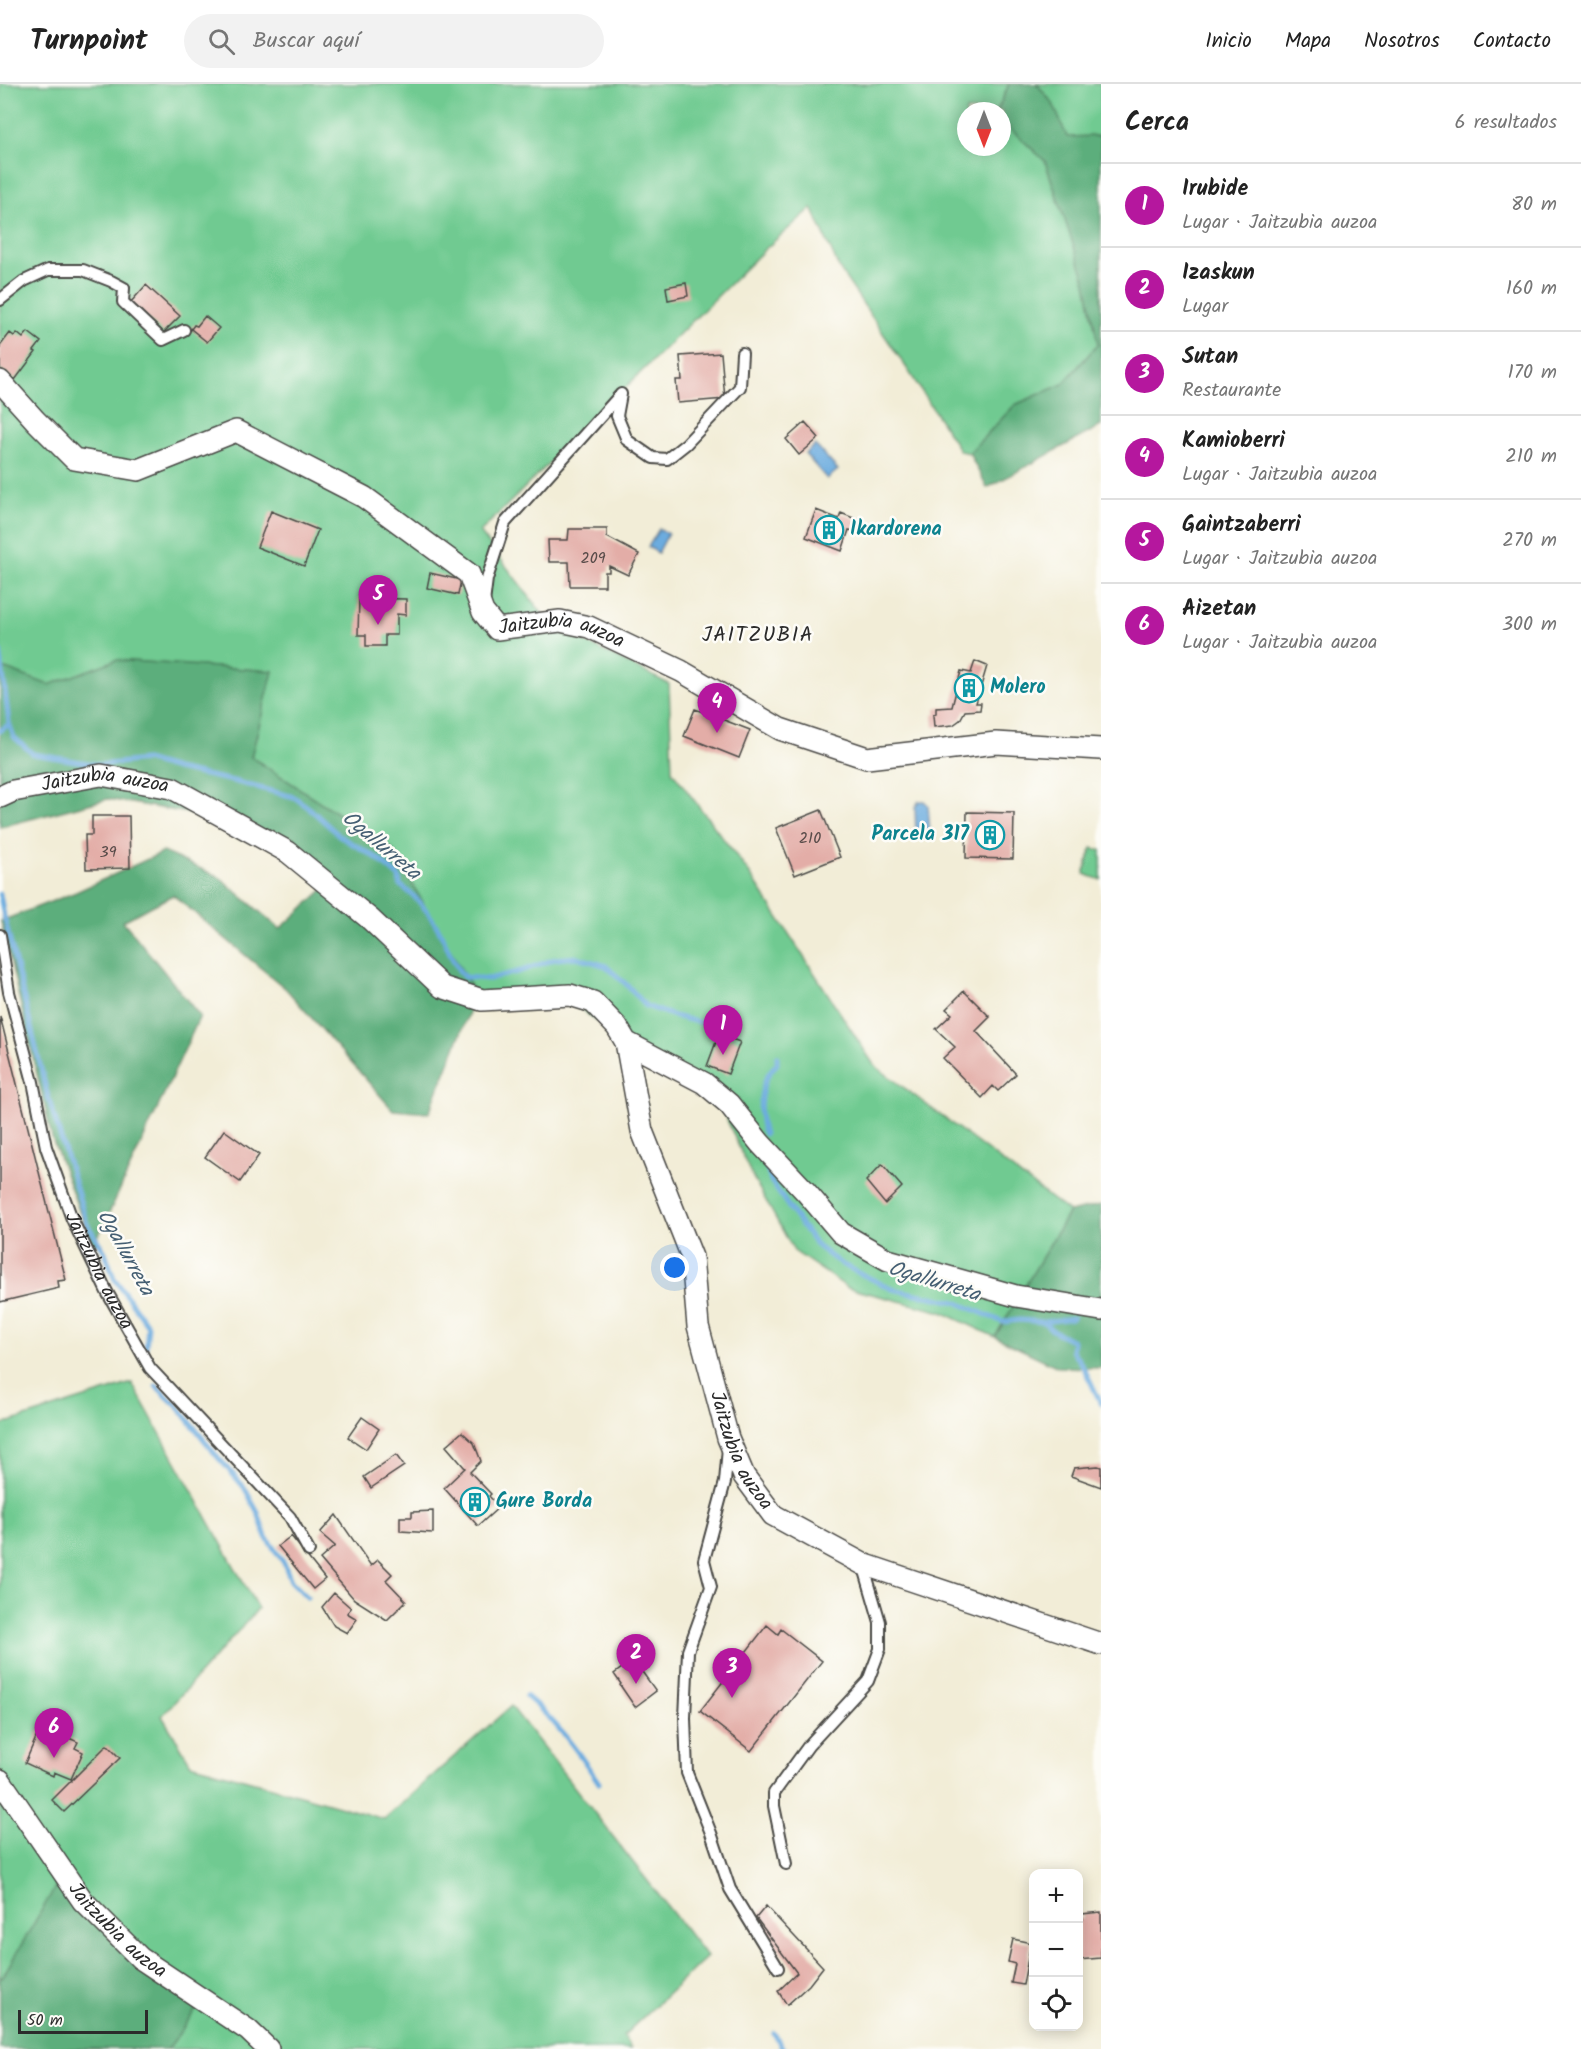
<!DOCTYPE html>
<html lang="es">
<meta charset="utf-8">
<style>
body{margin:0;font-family:Kalam,sans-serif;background:#f2f2f2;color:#222}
.controls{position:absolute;right:18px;bottom:18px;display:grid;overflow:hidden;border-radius:12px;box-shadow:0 3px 15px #0003}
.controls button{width:54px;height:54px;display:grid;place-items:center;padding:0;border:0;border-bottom:2px solid #e0e0e0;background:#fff;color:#222;font:30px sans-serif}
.compass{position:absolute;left:957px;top:18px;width:54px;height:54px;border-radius:50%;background:#fff;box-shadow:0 3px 15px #0003;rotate:180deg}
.scale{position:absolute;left:18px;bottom:15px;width:130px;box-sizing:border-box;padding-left:6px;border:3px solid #2b2b2b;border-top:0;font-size:16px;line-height:21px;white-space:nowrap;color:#2b2b2b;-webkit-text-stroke:4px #fdfcf7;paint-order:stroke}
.you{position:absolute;left:675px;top:1184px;width:21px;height:21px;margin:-15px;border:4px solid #fff;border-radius:50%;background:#1a73e8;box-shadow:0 0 0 9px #1a73e833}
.badge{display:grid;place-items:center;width:39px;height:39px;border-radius:50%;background:#b5179e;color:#fff;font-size:20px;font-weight:700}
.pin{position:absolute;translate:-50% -50px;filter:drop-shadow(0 2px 3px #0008)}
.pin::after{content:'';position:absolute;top:32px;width:21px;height:18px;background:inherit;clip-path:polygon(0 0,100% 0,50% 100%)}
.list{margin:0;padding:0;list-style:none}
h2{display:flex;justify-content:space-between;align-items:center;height:78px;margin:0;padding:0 24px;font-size:26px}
h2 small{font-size:20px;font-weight:400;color:#767676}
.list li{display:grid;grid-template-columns:39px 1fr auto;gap:18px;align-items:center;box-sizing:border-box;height:84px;padding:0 24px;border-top:2px solid #e0e0e0}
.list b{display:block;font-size:22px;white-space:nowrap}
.list p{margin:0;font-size:20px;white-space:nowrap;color:#767676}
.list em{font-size:20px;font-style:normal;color:#767676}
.icon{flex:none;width:33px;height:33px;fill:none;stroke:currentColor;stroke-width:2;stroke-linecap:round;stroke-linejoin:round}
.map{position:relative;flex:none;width:1101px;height:1965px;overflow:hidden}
header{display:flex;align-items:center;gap:36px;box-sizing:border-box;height:84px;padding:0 30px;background:#fff;border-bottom:2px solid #e0e0e0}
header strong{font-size:28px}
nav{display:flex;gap:33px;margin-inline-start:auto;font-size:21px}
.search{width:420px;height:54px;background:#f2f2f2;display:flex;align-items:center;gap:15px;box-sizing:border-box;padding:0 21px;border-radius:33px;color:#767676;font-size:22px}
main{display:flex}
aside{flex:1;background:#fff}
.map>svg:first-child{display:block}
.green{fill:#70ca91;stroke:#4e7a5e;stroke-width:1.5}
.forest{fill:#5cae7b;stroke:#446c53;stroke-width:1.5}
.water{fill:#6cacdf;stroke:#4c6c85;stroke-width:1.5}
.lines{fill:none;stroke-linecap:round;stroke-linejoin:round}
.stream{stroke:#6cacdf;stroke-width:5}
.building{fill:#e3ada7}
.service-casing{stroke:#494845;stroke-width:14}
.minor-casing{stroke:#494845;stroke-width:24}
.service{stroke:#fff;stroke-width:10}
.minor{stroke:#fff;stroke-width:21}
.labels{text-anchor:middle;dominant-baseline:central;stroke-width:5;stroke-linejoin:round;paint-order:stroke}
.number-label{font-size:16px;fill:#594c4a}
.culture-label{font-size:20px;font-weight:bold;fill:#0d838f;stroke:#fdfcf7;text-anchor:start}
.street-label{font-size:20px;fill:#2b2b2b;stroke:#fdfcf7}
.neighbourhood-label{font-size:21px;letter-spacing:1.5px;fill:#2b2b2b;stroke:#fdfcf7}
.water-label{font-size:21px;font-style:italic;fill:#455f73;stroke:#fdfcf7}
</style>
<header>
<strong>Turnpoint</strong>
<div class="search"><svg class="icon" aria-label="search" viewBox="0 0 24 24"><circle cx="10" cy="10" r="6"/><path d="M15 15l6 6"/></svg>Buscar aquí</div>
<nav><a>Inicio</a><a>Mapa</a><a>Nosotros</a><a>Contacto</a></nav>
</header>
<main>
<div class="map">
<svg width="1101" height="1965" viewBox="0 0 1101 1965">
<rect width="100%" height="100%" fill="#fdfcf7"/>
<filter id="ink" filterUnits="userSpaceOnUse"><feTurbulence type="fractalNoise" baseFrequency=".0167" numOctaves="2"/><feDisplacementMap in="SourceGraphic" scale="12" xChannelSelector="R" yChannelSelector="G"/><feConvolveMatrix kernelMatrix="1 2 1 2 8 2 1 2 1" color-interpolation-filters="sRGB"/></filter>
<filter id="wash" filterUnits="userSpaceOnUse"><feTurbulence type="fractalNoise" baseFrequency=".008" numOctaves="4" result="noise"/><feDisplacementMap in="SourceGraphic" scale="24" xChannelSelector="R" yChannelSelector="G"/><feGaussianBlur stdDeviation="1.35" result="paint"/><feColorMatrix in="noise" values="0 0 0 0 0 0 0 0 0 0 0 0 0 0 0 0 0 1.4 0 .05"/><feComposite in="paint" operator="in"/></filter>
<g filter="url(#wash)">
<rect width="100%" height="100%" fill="#f2edd7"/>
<path class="green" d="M0,0H1009L997,27H966V63H1002V37L1045,77L1086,198L1098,260L1063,300L1015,321L969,369L960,367L908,286L840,186L812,124L763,167L480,448L551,541L669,600L672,687L750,790L874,981L1069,1128L995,1253L942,1228L848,1204L794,1167L751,1090L723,1027L643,974L568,915L476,911L392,765L251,673L273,587L116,576L49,601L0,583Z
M1037,0H1101V54L1099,52L1067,53L1053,20Z
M1092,764L1101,766V796L1084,790Z
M132,1299L258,1525L162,1632L191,1680L384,1735L511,1622L707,1873L623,1952L631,1965H168L204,1914L57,1801L0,1897V1341Z"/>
<path class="forest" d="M1009,0H1037L1053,20L1067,53L1100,52L1101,54V342L987,404L969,369L1015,321L1063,300L1098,260L1086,198L1045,77L1002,37V27H997Z
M116,576L273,587L251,673L392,765L476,911L429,1029L393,1026L286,905L173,811L123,837L200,932L93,1164L52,1054L1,837L76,808L163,768L219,793L280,845L328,801L251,740L108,715L0,743V583L49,601Z
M1101,1121V1284L1058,1283L995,1253L1069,1128Z
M57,1800L204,1914L168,1965H0V1897Z"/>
<path class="water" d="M815,361L838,386L827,395L805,370Z
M659,445L668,450L658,469L648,463Z
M919,717H924L928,721L930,749L916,750L915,723Z"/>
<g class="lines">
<path class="stream" d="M0,566L9,639L14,653L33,670L100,681L145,676L176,685L233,697L294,713L308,723L341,753L377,774L399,793L400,801C422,816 438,841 448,865C453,876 456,884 464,893L489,895L521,887L555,875L577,873L606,882L627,901L646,922L674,932L726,945
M0,647L9,640
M0,810L4,832L47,1009L87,1140L105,1168L114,1194L148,1242L146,1263
M764,1050C757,1029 759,995 777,980V972
M766,1079L771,1097L794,1131L817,1162L841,1180L892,1205L956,1218L1003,1238L1019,1236L1044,1238L1052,1246L1073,1257L1072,1267C1084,1280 1092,1302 1101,1319
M1044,1238L1073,1234
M156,1302L180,1325L216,1371L244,1403L258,1429L266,1453L284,1479L291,1497L307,1513
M526,1612C556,1637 577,1666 599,1699
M774,1949L783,1965"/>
</g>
<g id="blocks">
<path class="building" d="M686,199L688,212L668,216L666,203Z
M146,201L180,232L163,249L130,219Z
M205,232L219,244L207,258L191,245L194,241L197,242Z
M28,248L41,258L34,267L36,268L15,296L0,285V262L10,249L14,252L17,249L23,254Z
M721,269L725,315L678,319L676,296H682L680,272Z
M805,338L819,354L799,371L786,355Z
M816,426L839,435L841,429L858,436L853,447L849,446L842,467L806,453Z
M271,427L318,446L304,482L257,463Z
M569,445H607V453L639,470L628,491L609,482V488H605V502H570L569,478H549L548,456H568Z
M430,489L461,496L458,511L427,504Z
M359,514L406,515V531L397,530V551H385V562H366V551H358Z
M975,577L987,582L976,619H981L980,626L965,627L960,636L953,641L934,643L933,631L936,630V624L952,623L961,587L971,589Z
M695,625L750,646L739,674L684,652Z
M821,726L840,773L795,791L776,744Z
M967,728L1014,729L1013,775L966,774Z
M92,732H129L130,784L86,785L85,751H92Z
M964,907L990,933L976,947L1016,990L998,1007L993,1002L982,1014L943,974L955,963L936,945L952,930L946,925Z
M0,932L66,1196L58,1197L59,1204L0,1218Z
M723,952L740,958L728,990L707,982L716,958L720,959Z
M224,1046L259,1071L240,1098L205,1073Z
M882,1080L902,1103L885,1120L866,1097Z
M362,1333L379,1345L366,1365L348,1353Z
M462,1348L474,1359L481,1377L470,1388L491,1410L489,1412L499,1423L478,1442L444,1404L465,1384L446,1362Z
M396,1371L404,1382L371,1404L364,1393Z
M1098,1382L1101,1383V1403L1071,1392L1074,1384Z
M433,1427V1449L400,1447V1433H412V1428Z
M336,1431L371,1482L378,1476L392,1490L386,1496L406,1517L387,1536L354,1515L320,1475L335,1462L320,1449Z
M291,1452L325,1495L313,1505L278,1462Z
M334,1509L351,1524L347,1529L357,1535L347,1549L334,1542L322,1523Z
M767,1541L778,1550L781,1545L822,1577L751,1667L700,1627Z
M630,1578L636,1587L640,1585L656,1607L635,1623L620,1601L621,1600L614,1590Z
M49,1645L78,1658L75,1664L83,1668L71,1695L54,1688L53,1692L25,1679L39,1647L46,1650Z
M107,1661L120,1674L64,1728L52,1716Z
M766,1822L823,1883L809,1901L787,1921L778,1907L797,1889L756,1834Z
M1101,1828V1874L1078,1876V1835H1083L1082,1830Z
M1013,1855L1031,1859L1023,1901L1011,1899L1015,1880L1008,1878Z"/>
</g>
</g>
<g filter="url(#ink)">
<use href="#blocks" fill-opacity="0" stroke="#494845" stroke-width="1.5"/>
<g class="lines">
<g class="service-casing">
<g id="service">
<path d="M0,216L24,197L48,186H83L111,197L124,204L123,218L163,256L184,246"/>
<path d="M484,519L487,495L505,439L621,310L617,332L627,356L653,374L667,375L686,360L740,303L742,269"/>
<path id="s1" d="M0,851L9,908L33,998L46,1063L72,1135L107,1208L150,1284L290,1433L309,1467"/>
<path d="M728,1364L725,1398L704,1476L711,1503L688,1567L685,1634L687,1689L711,1749L730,1805L778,1884"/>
<path d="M786,1780L774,1722V1709L809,1661L868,1597L880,1565V1538L863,1480"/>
</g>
</g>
<g class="minor-casing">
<g id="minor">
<path id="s2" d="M0,297L35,336L74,375L138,386L236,347L364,413L469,490L483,528L497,545L560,537L589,543L681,587L780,645L867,674L996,659L1101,665"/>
<path id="s3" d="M0,713L13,707L101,691L172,704L288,768L370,835L442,903L482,916L570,911L593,918L617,943L626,958L704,999L729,1020L760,1059L806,1108L841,1149L888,1176L1016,1212L1101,1226"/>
<path id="s4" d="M626,958L642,1047L692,1173L698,1242L728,1354L744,1392L773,1431L863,1480L1101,1560"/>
<path id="s5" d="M0,1696L83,1817L140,1874L248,1946L268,1965"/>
</g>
</g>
<use href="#service" class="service"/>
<use href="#minor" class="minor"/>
</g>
</g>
<defs>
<g id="building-ring" transform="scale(1.5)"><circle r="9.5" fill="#fdfcf7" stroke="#0f9aa8" stroke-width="1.5"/><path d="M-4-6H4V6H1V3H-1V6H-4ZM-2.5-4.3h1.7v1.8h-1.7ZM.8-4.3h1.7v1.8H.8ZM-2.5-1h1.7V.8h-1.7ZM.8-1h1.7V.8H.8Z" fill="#0f9aa8"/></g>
</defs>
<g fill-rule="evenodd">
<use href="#building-ring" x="829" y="446"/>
<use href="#building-ring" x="969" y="604"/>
<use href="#building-ring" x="990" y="751"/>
<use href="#building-ring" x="475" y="1418"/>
</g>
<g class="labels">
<g class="number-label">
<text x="593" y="474">209</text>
<text x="810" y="754">210</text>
<text x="108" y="768">39</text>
</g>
<g class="culture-label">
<text x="850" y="446">Ikardorena</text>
<text x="990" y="604">Molero</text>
<text x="969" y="751" text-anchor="end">Parcela 317</text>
<text x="496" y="1418">Gure Borda</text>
</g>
<g class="street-label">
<text stroke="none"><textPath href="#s2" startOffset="681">Jaitzubia auzoa</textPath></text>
<text stroke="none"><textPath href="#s3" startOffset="108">Jaitzubia auzoa</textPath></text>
<text stroke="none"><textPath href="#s1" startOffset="352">Jaitzubia auzoa</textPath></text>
<text stroke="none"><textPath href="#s4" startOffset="428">Jaitzubia auzoa</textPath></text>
<text stroke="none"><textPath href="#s5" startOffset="192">Jaitzubia auzoa</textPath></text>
</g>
<g class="neighbourhood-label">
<text x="758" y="551">JAITZUBIA</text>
</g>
<g class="water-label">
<text transform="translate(381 762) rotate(40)">Ogallurreta</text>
<text transform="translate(125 1169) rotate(61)">Ogallurreta</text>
<text transform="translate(934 1198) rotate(17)">Ogallurreta</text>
</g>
</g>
</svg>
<div class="controls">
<button>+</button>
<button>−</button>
<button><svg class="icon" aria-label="locate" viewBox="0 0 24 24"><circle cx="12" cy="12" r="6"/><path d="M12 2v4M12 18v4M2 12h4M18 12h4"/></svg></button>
</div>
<svg class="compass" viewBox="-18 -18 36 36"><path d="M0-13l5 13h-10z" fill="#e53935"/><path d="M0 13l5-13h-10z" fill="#767676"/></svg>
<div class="scale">50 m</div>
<div class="you"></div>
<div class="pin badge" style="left:723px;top:971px">1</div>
<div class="pin badge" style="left:636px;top:1600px">2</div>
<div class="pin badge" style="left:732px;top:1614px">3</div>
<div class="pin badge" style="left:717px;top:649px">4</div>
<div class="pin badge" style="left:378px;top:541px">5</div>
<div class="pin badge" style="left:54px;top:1674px">6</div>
</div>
<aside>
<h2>Cerca<small>6 resultados</small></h2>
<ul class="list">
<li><span class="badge">1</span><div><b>Irubide</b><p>Lugar · Jaitzubia auzoa</p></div><em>80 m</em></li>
<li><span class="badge">2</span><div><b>Izaskun</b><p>Lugar</p></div><em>160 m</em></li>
<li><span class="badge">3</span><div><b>Sutan</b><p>Restaurante</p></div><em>170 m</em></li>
<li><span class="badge">4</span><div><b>Kamioberri</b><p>Lugar · Jaitzubia auzoa</p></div><em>210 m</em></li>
<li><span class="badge">5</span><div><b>Gaintzaberri</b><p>Lugar · Jaitzubia auzoa</p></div><em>270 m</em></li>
<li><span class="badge">6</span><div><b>Aizetan</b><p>Lugar · Jaitzubia auzoa</p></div><em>300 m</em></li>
</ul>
</aside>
</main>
